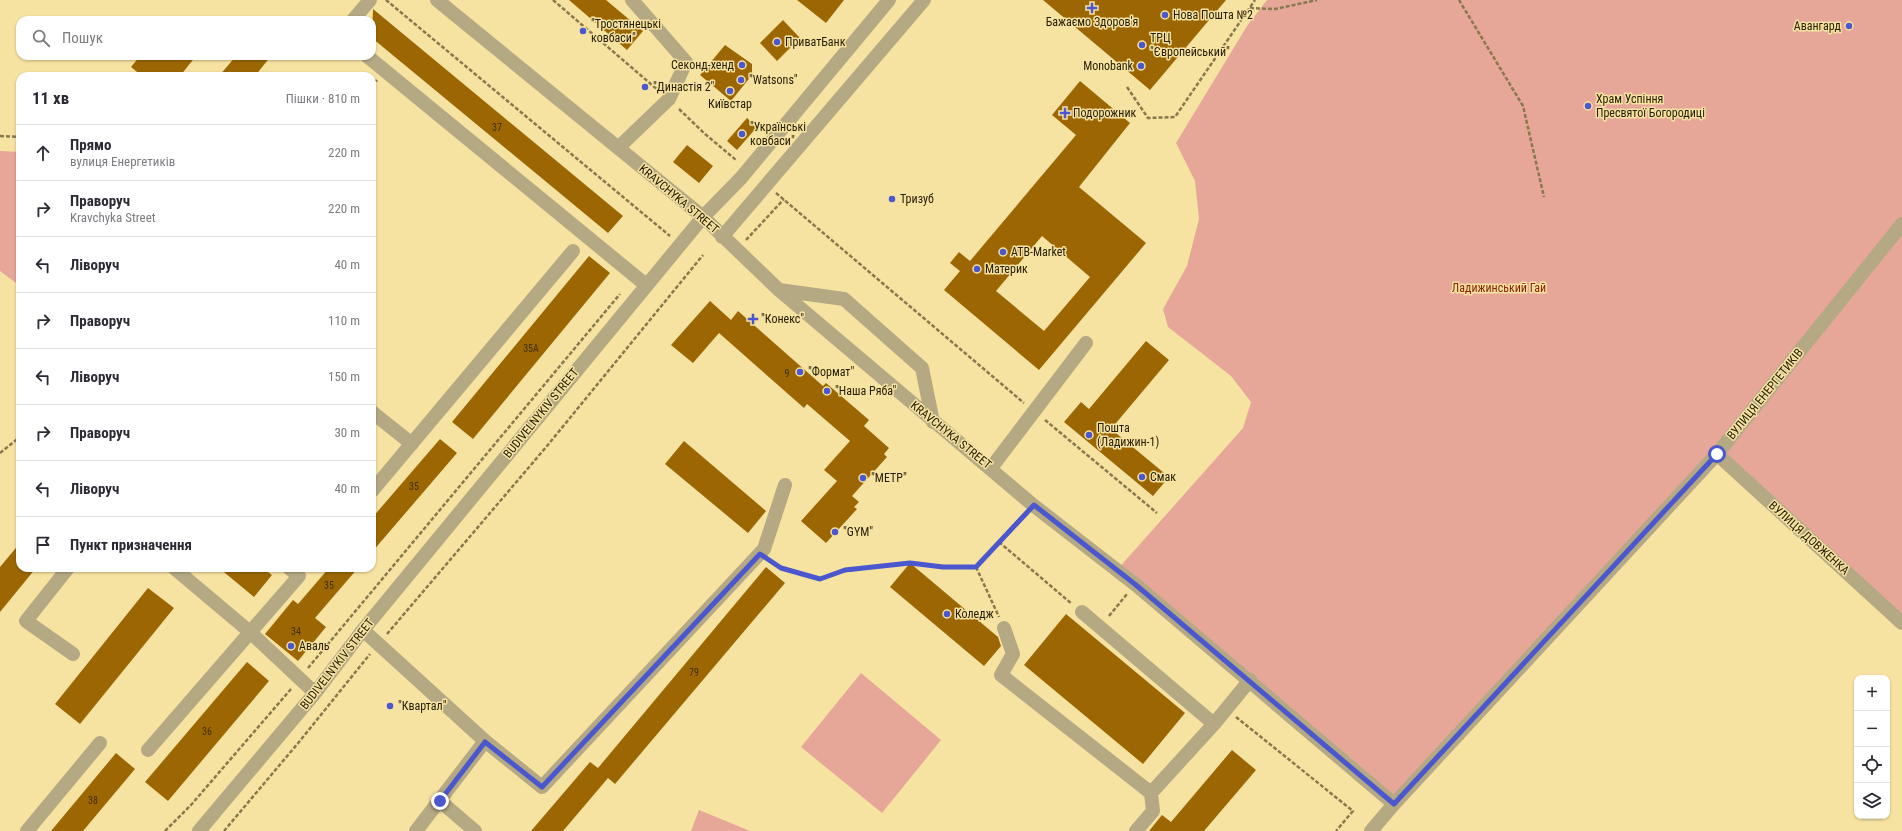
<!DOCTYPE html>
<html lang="uk">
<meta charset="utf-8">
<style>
body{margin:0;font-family:"Roboto Condensed",sans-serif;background:#f2f2f3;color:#2b2b33}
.controls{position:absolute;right:12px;bottom:12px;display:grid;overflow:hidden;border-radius:8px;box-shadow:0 1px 3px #0004}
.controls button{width:36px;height:36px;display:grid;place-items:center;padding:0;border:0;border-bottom:1px solid #e1e1e2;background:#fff;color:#2b2b33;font:20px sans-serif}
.stop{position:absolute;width:12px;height:12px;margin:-9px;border:3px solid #4a57cd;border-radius:50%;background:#fff}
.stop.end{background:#4a57cd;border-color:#fff;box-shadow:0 1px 4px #0008}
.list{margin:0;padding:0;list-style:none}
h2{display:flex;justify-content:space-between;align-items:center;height:52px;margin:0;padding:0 16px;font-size:17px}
h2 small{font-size:13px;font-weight:400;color:#7c7c81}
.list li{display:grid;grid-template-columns:26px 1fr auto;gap:12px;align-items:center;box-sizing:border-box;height:56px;padding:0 16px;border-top:1px solid #e1e1e2}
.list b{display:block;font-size:15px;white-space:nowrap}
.list p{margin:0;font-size:13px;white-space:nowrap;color:#7c7c81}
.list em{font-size:13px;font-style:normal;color:#7c7c81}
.icon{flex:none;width:22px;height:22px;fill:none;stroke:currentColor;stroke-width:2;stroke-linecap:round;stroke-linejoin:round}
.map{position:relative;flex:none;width:1902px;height:831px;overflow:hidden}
.search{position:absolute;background:#fff;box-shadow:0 1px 3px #0004;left:16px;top:16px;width:360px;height:44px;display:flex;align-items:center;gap:10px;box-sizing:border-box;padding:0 14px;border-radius:12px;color:#7c7c81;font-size:15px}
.panel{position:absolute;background:#fff;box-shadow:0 1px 3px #0004;left:16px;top:72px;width:360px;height:500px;border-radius:12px}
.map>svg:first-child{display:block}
.green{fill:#e6a799}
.building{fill:#9c6703;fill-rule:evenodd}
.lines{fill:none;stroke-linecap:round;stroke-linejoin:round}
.path{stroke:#87794d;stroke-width:2.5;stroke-dasharray:4 2;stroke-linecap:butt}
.minor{stroke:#b5a984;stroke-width:14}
.route{stroke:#4a57cd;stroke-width:5}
.poi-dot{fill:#4a57cd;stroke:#f7e3a1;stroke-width:1.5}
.labels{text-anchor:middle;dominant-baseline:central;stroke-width:3;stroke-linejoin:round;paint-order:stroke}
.number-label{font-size:10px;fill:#412e02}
.poi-label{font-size:12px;fill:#231b02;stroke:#f7e3a1;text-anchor:start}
.street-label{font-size:12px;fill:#231b02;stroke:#f7e3a1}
.park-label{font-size:12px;fill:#891c02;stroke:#f7e3a1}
</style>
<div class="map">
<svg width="1902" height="831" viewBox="0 0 1902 831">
<rect width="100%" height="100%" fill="#f7e3a1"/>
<path class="green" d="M1267,0H1902V623L1717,454L1394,804L1117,570L1243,428L1251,402L1231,376L1168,327L1163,309L1187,266L1199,219L1195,181L1176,143L1247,26Z
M0,151L20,152V286L0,271Z
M861,673L941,740L882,813L801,747Z
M699,810L750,831H691Z"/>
<path class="building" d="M569,0H606L643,31L627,50Z
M797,0H844L826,23Z
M1043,0H1226L1150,90Z
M373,9L623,216L608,233L372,38Z
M783,20L800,38L777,61L760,43Z
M725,45L752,64V75L731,101L700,75Z
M140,56H196L180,76H142L131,67Z
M236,56H271L255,76H219Z
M1080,81L1130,123L1079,187L1146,243L1039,370L944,290L960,271L950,263L959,252L970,261L1076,135L1052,115ZM1042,236L1090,277L1044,331L996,291Z
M747,118L757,127L737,150L727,141Z
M687,145L713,166L699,183L673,162Z
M589,256L610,273L473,439L452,422Z
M710,301L731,320L738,311L823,386L826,383L869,420L864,426L889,448L884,454L887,457L852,496L859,502L854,507L857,509L826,543L801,521L837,481L824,470L850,441L807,404L804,408L719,333L693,363L671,345Z
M1146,341L1169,360L1111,429L1169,477L1153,496L1064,422L1081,402L1089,409Z
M440,439L457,453L372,552V518Z
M684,441L766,511L748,533L665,464Z
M20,543V568H36L0,612V567Z
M910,563L998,637L1001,646L984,666L890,587Z
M766,567L785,583L615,784L608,778L563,831H531L590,762L598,768Z
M219,568H263L272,575L254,597Z
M329,568H358L315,618L326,627L298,661L265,634L293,600L298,604Z
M148,588L174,608L80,724L55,704Z
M1066,614L1185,713L1143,764L1024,665Z
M247,662L269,681L168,801L145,782Z
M1232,750L1256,770L1204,831H1149L1162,815L1171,822Z
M116,753L135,769L83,831H51Z"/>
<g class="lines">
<path class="path" d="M386,0L670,236
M553,0L659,91
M1459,0L1523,106L1544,197
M1250,8L1275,9L1317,0
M372,86L377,80
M1127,87L1148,118L1175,117L1255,0
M679,109L705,134L736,160
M0,136L20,137
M776,193L1024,403
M746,240L784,199
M1045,420L1157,513
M0,453L20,437
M999,542L1072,604
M770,561L781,568L820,579L845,571L910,563L943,567H976L1024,514
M976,567L999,617
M1109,616L1127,594
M387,634L547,446L703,255
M308,668L620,294
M1236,717L1353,811L1336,831
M165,831L191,805L291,689
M224,831L299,742L370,654"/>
<path class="minor" d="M437,0L703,217L779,290L1033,505L1136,585L1394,804
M353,20L370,0
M367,56L646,285
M618,148L669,99L686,62L632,0
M722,237L924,0
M779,290L844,299L922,368L933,422
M372,412L412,444
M1717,454L1902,623
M991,468L1086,343
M372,491L573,251
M68,568L26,621L73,654
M174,568L250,632L315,693
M1082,612L1214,724L1250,680
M1004,628L1013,654L1001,675L1151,793L1153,811L1136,831
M363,630L485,741L542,787L764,549L785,485
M148,750L299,576L289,568
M1151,793L1214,724
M440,801L475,831
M27,831L100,743
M199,831L315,693L363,630L703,217L741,178L889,0
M416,831L485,741
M1371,831L1394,804L1717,454L1902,224"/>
</g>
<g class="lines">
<path class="route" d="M440,801L485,742L542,787L760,554L781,568L820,579L845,570L910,563L943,567H976L1034,505L1136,585L1394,804L1717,454"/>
</g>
<g class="poi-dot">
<path d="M1090 2h4v4h4v4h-4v4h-4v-4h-4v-4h4z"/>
<circle cx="1165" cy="15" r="4"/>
<circle cx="1849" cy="26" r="4"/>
<circle cx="583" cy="31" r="4"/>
<circle cx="777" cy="42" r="4"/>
<circle cx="1142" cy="45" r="4"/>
<circle cx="742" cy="65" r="4"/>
<circle cx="1141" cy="66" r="4"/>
<circle cx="741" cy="80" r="4"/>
<circle cx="645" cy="87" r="4"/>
<circle cx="730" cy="91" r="4"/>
<circle cx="1588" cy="106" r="4"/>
<path d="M1063 107h4v4h4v4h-4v4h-4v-4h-4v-4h4z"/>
<circle cx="742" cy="134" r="4"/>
<circle cx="892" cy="199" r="4"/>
<circle cx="1003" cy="252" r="4"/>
<circle cx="977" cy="269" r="4"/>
<path d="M751 313h4v4h4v4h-4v4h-4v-4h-4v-4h4z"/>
<circle cx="800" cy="372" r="4"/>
<circle cx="827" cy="391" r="4"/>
<circle cx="1089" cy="435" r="4"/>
<circle cx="1142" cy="477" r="4"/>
<circle cx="863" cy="478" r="4"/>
<circle cx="835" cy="532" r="4"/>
<circle cx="947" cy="614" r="4"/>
<circle cx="291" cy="646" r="4"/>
<circle cx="390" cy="706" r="4"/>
</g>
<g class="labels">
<g class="number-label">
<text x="497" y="127">37</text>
<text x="531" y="348">35А</text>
<text x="787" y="373">9</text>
<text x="414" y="486">35</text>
<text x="329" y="585">35</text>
<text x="296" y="631">34</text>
<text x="694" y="672">79</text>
<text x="207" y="731">36</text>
<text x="93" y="800">38</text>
</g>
<g class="poi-label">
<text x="1173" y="15">Нова Пошта №2</text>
<text x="1092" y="22" text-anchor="middle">Бажаємо Здоров'я</text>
<text x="591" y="24">"Тростянецькі<tspan x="591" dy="14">ковбаси"</tspan></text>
<text x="1841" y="26" text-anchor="end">Авангард</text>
<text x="1150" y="38">ТРЦ<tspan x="1150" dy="14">"Європейський"</tspan></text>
<text x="785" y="42">ПриватБанк</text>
<text x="734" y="65" text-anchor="end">Секонд-хенд</text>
<text x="1133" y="66" text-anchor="end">Monobank</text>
<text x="749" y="80">"Watsons"</text>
<text x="653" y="87">"Династія 2"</text>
<text x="1596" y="99">Храм Успіння<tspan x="1596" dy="14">Пресвятої Богородиці</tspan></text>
<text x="730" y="104" text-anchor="middle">Київстар</text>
<text x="1073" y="113">Подорожник</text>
<text x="750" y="127">"Українські<tspan x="750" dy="14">ковбаси"</tspan></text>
<text x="900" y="199">Тризуб</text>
<text x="1011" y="252">ATB-Market</text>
<text x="985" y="269">Материк</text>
<text x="761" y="319">"Конекс"</text>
<text x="808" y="372">"Формат"</text>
<text x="835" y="391">"Наша Ряба"</text>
<text x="1097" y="428">Пошта<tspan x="1097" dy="14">(Ладижин-1)</tspan></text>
<text x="1150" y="477">Смак</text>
<text x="871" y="478">"МЕТР"</text>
<text x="843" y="532">"GYM"</text>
<text x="955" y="614">Коледж</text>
<text x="299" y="646">Аваль</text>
<text x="398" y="706">"Квартал"</text>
</g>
<g class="street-label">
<text transform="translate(679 199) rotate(40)">KRAVCHYKA STREET</text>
<text transform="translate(1765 394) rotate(-51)">ВУЛИЦЯ ЕНЕРГЕТИКІВ</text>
<text transform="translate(541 413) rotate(-51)">BUDIVELNYKIV STREET</text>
<text transform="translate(951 435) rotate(39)">KRAVCHYKA STREET</text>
<text transform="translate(1809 538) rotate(42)">ВУЛИЦЯ ДОВЖЕНКА</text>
<text transform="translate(337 664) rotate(-52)">BUDIVELNYKIV STREET</text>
</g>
<g class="park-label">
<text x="1499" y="288">Ладижинський Гай</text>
</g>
</g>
</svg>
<div class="controls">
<button>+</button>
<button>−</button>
<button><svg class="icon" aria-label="locate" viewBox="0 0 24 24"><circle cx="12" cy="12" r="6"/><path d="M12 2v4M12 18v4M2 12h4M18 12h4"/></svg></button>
<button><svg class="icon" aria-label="layers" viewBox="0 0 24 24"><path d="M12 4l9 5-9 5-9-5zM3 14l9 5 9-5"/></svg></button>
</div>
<div class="stop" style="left:1717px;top:454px"></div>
<div class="stop end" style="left:440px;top:801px"></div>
<div class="search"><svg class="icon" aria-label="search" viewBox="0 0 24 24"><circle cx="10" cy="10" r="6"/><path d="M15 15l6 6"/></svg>Пошук</div>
<section class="panel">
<h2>11 хв<small>Пішки · 810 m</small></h2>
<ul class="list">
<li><svg class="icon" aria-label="ahead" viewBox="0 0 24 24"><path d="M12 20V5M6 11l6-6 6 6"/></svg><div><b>Прямо</b><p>вулиця Енергетиків</p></div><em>220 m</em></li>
<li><svg class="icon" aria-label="right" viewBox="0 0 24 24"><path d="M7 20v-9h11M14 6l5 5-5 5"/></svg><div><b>Праворуч</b><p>Kravchyka Street</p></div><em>220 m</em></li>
<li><svg class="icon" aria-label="left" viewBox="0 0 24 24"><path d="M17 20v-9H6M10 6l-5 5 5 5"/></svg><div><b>Ліворуч</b></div><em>40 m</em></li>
<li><svg class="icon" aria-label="right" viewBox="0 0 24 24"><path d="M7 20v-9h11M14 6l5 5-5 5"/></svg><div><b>Праворуч</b></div><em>110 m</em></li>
<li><svg class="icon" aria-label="left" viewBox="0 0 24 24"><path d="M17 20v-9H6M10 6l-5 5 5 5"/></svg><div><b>Ліворуч</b></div><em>150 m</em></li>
<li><svg class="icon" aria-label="right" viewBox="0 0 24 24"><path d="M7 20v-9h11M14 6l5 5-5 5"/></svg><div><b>Праворуч</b></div><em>30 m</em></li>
<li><svg class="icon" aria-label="left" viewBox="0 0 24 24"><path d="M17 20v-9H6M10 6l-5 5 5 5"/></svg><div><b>Ліворуч</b></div><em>40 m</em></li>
<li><svg class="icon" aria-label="arrive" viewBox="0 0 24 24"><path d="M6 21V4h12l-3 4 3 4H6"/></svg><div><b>Пункт призначення</b></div></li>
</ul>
</section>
</div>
